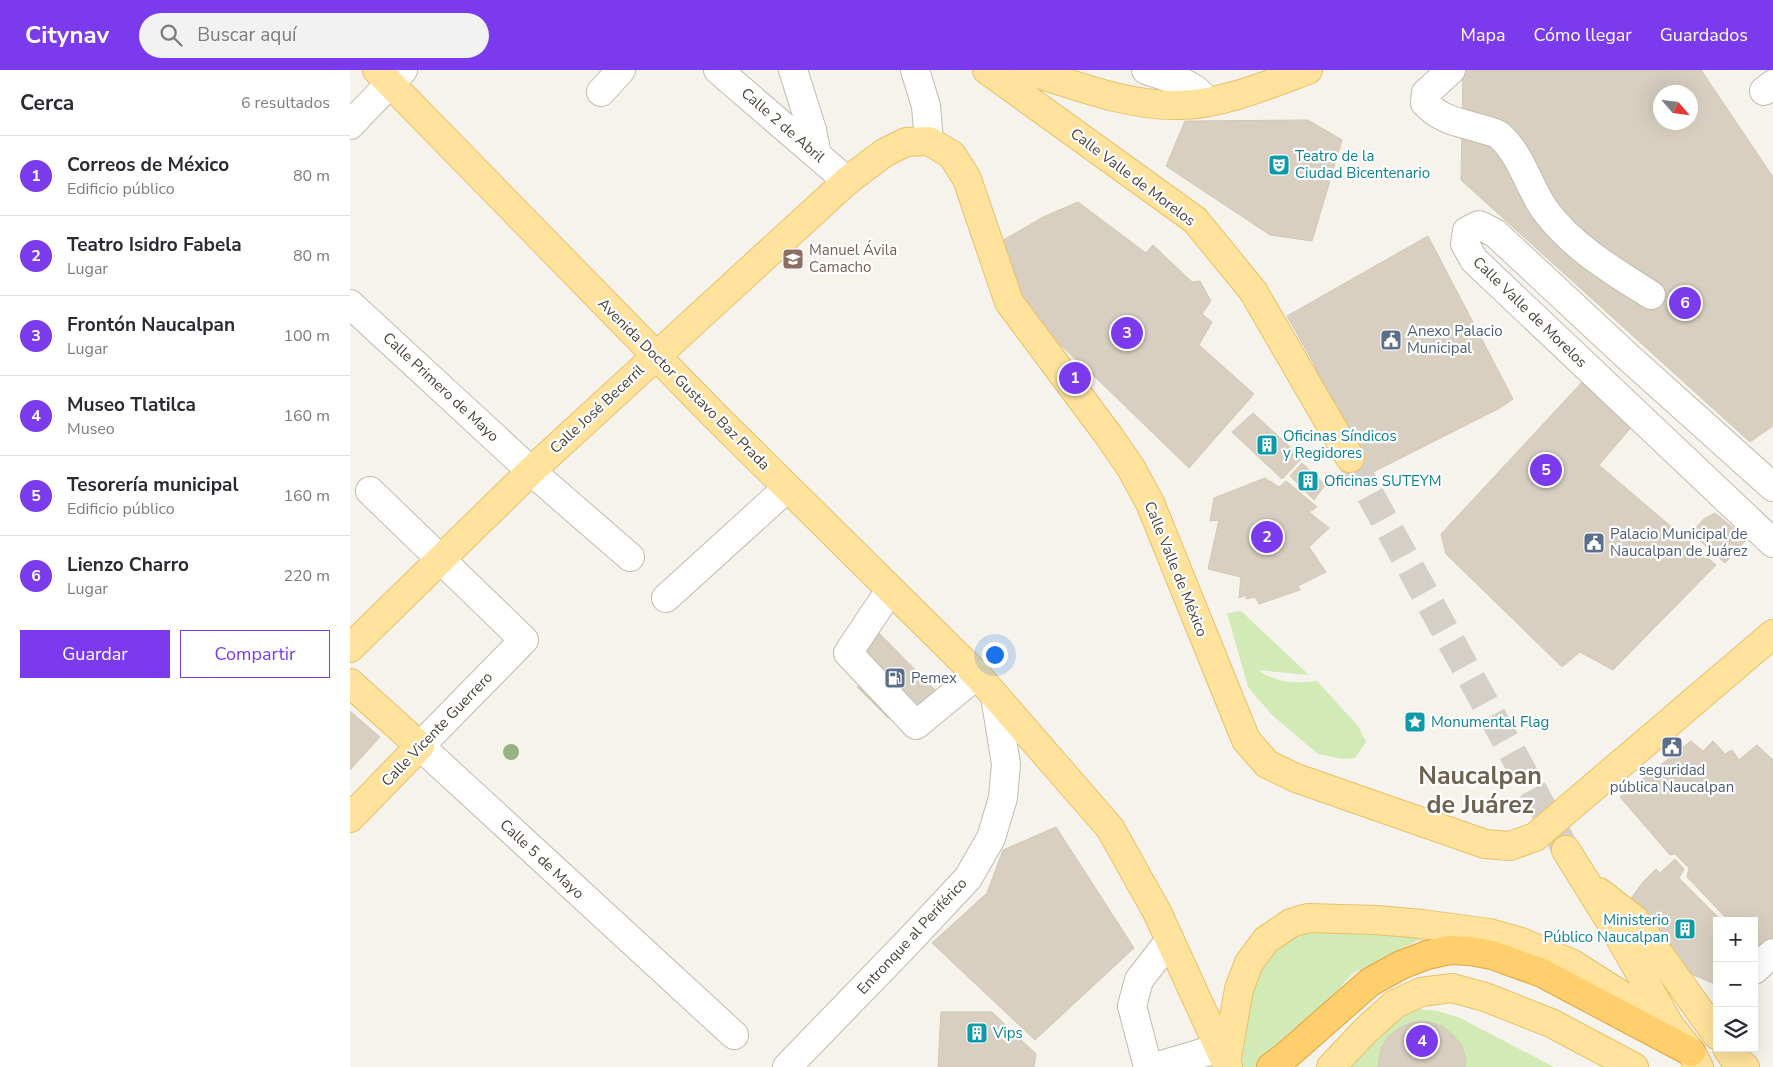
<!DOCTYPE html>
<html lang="es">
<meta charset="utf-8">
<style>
body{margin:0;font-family:"Nunito Sans",sans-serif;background:#f2f2f3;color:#2b2b33}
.controls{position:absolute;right:15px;bottom:15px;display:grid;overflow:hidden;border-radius:0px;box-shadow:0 5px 20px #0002}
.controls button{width:45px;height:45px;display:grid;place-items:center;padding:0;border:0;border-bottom:1px solid #e1e1e2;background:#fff;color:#2b2b33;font:25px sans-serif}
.compass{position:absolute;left:1303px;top:15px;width:45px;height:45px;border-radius:50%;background:#fff;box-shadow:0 5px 20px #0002;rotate:118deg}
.you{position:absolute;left:644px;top:584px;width:18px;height:18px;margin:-12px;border:4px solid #fff;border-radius:50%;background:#1a73e8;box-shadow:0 0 0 8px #1a73e833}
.badge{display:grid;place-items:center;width:32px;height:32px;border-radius:50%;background:#7c3aed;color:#fff;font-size:16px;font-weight:700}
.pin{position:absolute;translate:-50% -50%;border:2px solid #fff;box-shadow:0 1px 5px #0006}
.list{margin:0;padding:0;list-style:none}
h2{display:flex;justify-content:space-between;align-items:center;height:65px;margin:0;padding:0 20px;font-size:21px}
h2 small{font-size:16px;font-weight:400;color:#7c7c81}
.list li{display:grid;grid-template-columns:32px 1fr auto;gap:15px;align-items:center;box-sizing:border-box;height:80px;padding:0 20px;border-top:1px solid #e1e1e2}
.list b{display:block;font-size:19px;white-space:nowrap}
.list p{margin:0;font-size:16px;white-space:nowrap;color:#7c7c81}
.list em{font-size:16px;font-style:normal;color:#7c7c81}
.actions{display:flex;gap:10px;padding:15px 20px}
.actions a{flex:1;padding:11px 0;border:1px solid #7c3aed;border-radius:0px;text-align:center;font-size:18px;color:#7c3aed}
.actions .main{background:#7c3aed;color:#fff}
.icon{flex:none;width:28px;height:28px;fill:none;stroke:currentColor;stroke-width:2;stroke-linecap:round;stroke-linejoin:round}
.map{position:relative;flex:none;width:1423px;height:997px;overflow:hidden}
header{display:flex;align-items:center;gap:30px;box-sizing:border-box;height:70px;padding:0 25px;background:#7c3aed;color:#fff}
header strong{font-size:24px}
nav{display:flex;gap:28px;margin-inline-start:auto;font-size:18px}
.search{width:350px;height:45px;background:#f2f2f3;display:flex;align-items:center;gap:12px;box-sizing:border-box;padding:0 18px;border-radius:28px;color:#7c7c81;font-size:19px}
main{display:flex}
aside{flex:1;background:#fff}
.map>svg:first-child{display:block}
.green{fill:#d2eab5}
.building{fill:#d8cfc1;stroke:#d3c7b4;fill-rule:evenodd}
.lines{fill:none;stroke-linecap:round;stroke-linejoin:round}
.major-tunnel{stroke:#d4d0c8;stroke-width:28;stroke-dasharray:28 14;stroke-linecap:butt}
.minor-casing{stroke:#c2bbae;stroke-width:30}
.major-casing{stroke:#e6c16a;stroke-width:30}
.highway-casing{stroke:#e0a43c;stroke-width:30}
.minor{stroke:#fff;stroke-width:28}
.major{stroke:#ffe39c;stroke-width:28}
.highway{stroke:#ffcf6e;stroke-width:28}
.tree{fill:#97b381}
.labels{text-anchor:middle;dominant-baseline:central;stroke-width:4.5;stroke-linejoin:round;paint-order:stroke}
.street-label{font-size:15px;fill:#4b4439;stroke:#fff}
.culture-label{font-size:15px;fill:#0d838f;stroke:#fff;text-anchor:start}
.education-label{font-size:15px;fill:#785e54;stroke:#fff;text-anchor:start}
.service-label{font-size:15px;fill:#4e5e75;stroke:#fff;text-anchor:start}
.town-label{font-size:25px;font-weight:bold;fill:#6e6250;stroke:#fff}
</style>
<header>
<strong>Citynav</strong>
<div class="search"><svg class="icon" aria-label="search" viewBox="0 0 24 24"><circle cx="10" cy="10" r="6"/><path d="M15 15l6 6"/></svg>Buscar aquí</div>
<nav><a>Mapa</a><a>Cómo llegar</a><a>Guardados</a></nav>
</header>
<main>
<aside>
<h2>Cerca<small>6 resultados</small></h2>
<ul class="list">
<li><span class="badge">1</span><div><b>Correos de México</b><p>Edificio público</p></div><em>80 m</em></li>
<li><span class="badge">2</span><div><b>Teatro Isidro Fabela</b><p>Lugar</p></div><em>80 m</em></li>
<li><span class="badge">3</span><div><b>Frontón Naucalpan</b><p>Lugar</p></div><em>100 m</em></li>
<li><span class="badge">4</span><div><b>Museo Tlatilca</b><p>Museo</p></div><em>160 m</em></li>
<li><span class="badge">5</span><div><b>Tesorería municipal</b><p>Edificio público</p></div><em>160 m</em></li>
<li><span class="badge">6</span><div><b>Lienzo Charro</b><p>Lugar</p></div><em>220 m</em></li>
</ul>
<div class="actions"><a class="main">Guardar</a><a>Compartir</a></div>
</aside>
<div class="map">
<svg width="1423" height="997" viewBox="0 0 1423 997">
<rect width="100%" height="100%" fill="#f6f3ec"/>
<path class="green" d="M891,541L959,605L908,600C927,613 945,614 967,611L1008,656L1016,672L1005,688L993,689L968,684L922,645L898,617L877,543Z
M995,859L1063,866L1076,870L1067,871L1002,904L987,921L910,997H891L890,985L900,909L922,876L951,860Z
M1068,939L1088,941L1110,948L1204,997H1001L1045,948Z"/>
<path class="building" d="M1116,0H1351L1423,107V356L1400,372L1111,110L1113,2ZM1310,22H1340V52H1310Z
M958,50L992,70L962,171L920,165L816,96L835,51Z
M728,132L796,183L803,175L842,212L850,211L861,231L852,244L862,252L849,275L904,324L839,398L742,304L683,250L645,175L693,147Z
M1078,166L1163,329L1150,338L1023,402L977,325L964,294L937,246Z
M1234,310L1284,354L1249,395L1366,495L1263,600L1230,582L1212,597L1096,484L1091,464Z
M903,343L952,388L932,409L882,362Z
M952,393L975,415L964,430L940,406Z
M915,408L929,417L936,411L967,437L959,442L979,458L959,477L976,502L948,516L950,520L909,534L905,527L896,529V525L889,528L891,507L858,499L869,450L860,451L864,428Z
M1365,443L1397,469L1375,493L1341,463L1354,449Z
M528,562L593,628L574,647L557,630L538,648L507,617L524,600L507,583Z
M0,641L30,667L0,700Z
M1341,671L1353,681L1363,671L1375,684L1382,680L1389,690L1407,675L1423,690V868L1404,885V851H1379L1337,807L1339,798L1325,784L1320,785L1270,727Z
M706,757L784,878L685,970L582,873L637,823L653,780Z
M1325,789L1334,799L1329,808L1372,851H1367V912L1365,914L1341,904L1310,868L1280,830L1292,813L1306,799L1310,803Z
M591,942H642L686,984L684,997H588Z
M1064,952H1078L1092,956L1103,965L1112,976L1116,990L1115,997H1028L1031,978L1039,966L1051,957Z"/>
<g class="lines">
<path class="major-tunnel" d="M1000,388L1216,780"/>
<g class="minor-casing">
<path id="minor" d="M368,0L497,111
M443,0L462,60L467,85
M565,0L576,36L579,71
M796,0L832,12L846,20L858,32
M1101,0L1076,23L1075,33C1092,51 1109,52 1132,59C1138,61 1146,62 1150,66C1172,86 1178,116 1195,140C1222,177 1263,201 1301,225
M1414,21L1423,14
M251,22L271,0
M0,55L53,0
M0,234L181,401L280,487
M1423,417L1277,286L1145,163L1129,155L1117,161L1115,174L1124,190L1423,473
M20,421L174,570L70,676L384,965
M540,520L498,583L566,655L627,605
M316,528L437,418
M1404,900L1423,883
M437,997L559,871L618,808L641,768L653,728L656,694L645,626
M798,997L782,936L789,910L820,870
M805,997L869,978"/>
</g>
<g class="major-casing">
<path id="major" d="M27,0L366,347L627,605L760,758L807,842L878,997
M637,0L845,150L903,221L1000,388
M676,0C725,15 776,36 829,35C870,35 920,14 958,0
M0,578L181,401L497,111L534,83L556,72L579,71L602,85L617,109L659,232L759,366L781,398L800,433L896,670L917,694L946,708L1135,774L1160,776L1185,767L1423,564
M0,613L70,676L0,748
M1216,780L1265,859L1320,956L1341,982L1349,997
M1249,822L1284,849L1367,965
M1377,978L1385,990L1395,997
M876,993L889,919L899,893L916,870L941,853L958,848L1026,850L1072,854L1139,863L1171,872L1221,893L1320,956
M981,997L1015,961L1045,934L1071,922L1102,918L1135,927L1201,953L1284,997"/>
</g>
<g class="highway-casing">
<path id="highway" d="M921,997L936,986L1020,912L1051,895L1077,885L1100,880L1120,881L1142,885L1192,903L1341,982"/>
</g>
<use href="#minor" class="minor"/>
<use href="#major" class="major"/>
<use href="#highway" class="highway"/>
</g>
<circle class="tree" cx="161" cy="682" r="8"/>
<defs>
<g id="theatre-square" transform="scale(1.125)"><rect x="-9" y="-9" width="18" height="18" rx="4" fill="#0f9aa8" stroke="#fff"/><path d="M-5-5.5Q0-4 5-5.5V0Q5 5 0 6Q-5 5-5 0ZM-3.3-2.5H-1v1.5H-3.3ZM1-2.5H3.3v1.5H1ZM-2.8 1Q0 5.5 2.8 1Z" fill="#fff"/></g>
<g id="school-square" transform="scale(1.125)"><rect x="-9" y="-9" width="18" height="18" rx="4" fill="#8d6e63" stroke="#fff"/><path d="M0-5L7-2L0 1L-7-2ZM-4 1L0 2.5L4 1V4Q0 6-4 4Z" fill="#fff"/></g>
<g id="civic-square" transform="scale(1.125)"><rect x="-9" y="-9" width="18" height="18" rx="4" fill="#5c6f8a" stroke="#fff"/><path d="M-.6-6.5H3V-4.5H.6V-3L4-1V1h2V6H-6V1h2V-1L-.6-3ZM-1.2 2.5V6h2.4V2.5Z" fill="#fff"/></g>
<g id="building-square" transform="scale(1.125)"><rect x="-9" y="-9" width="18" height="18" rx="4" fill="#0f9aa8" stroke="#fff"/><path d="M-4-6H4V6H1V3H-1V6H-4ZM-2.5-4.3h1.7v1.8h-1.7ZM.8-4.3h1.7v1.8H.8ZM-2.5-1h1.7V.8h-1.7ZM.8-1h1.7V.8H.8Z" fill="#fff"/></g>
<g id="fuel-square" transform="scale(1.125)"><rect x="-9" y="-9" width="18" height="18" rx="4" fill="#5c6f8a" stroke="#fff"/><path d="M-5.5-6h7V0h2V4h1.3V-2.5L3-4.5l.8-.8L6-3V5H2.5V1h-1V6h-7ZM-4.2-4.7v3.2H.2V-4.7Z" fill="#fff"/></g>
<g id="sight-square" transform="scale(1.125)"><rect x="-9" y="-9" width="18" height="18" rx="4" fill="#0f9aa8" stroke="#fff"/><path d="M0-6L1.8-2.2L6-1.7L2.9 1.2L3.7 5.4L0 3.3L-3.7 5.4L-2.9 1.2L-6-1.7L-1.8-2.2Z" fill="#fff"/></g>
</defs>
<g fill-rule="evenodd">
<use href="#theatre-square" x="929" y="95"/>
<use href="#school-square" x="443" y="189"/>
<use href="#civic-square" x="1041" y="270"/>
<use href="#building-square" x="917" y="375"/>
<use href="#building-square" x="958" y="411"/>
<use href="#civic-square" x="1244" y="473"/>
<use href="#fuel-square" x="545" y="608"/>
<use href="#sight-square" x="1065" y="652"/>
<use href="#civic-square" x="1322" y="677"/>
<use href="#building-square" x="1335" y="859"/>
<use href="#building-square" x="627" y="963"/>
</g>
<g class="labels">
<g class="street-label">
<text transform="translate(433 55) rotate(41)">Calle 2 de Abril</text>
<text transform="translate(783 107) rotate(37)">Calle Valle de Morelos</text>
<text transform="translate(1180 242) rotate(44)">Calle Valle de Morelos</text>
<text transform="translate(334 314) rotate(45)">Avenida Doctor Gustavo Baz Prada</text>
<text transform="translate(91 317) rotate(43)">Calle Primero de Mayo</text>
<text transform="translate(247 339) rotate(-43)">Calle José Becerril</text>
<text transform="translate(826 499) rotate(68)">Calle Valle de México</text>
<text transform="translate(87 659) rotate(-46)">Calle Vicente Guerrero</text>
<text transform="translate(192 789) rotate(43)">Calle 5 de Mayo</text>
<text transform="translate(562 866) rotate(-47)">Entronque al Periférico</text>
</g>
<g class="culture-label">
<text x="945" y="86">Teatro de la<tspan x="945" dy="17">Ciudad Bicentenario</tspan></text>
<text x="933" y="366">Oficinas Síndicos<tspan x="933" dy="17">y Regidores</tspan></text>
<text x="974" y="411">Oficinas SUTEYM</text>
<text x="1081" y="652">Monumental Flag</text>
<text x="1319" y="850" text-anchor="end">Ministerio<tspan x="1319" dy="17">Público Naucalpan</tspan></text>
<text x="643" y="963">Vips</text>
</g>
<g class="education-label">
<text x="459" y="180">Manuel Ávila<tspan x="459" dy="17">Camacho</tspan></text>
</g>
<g class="service-label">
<text x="1057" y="261">Anexo Palacio<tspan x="1057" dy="17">Municipal</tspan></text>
<text x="1260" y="464">Palacio Municipal de<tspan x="1260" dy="17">Naucalpan de Juárez</tspan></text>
<text x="561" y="608">Pemex</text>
<text x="1322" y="700" text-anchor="middle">seguridad<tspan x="1322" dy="17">pública Naucalpan</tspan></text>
</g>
<g class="town-label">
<text x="1130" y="706">Naucalpan<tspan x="1130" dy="29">de Juárez</tspan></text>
</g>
</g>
</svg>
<div class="controls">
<button>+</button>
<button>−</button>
<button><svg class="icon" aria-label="layers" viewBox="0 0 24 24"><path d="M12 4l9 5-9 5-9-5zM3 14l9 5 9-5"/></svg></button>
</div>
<svg class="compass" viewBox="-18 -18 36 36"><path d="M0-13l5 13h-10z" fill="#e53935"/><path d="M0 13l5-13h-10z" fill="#7c7c81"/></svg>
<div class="you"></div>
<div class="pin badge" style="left:725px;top:308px">1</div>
<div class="pin badge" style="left:917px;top:467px">2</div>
<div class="pin badge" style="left:777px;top:263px">3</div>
<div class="pin badge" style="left:1072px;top:971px">4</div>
<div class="pin badge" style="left:1196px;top:400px">5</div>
<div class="pin badge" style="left:1335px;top:233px">6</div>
</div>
</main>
